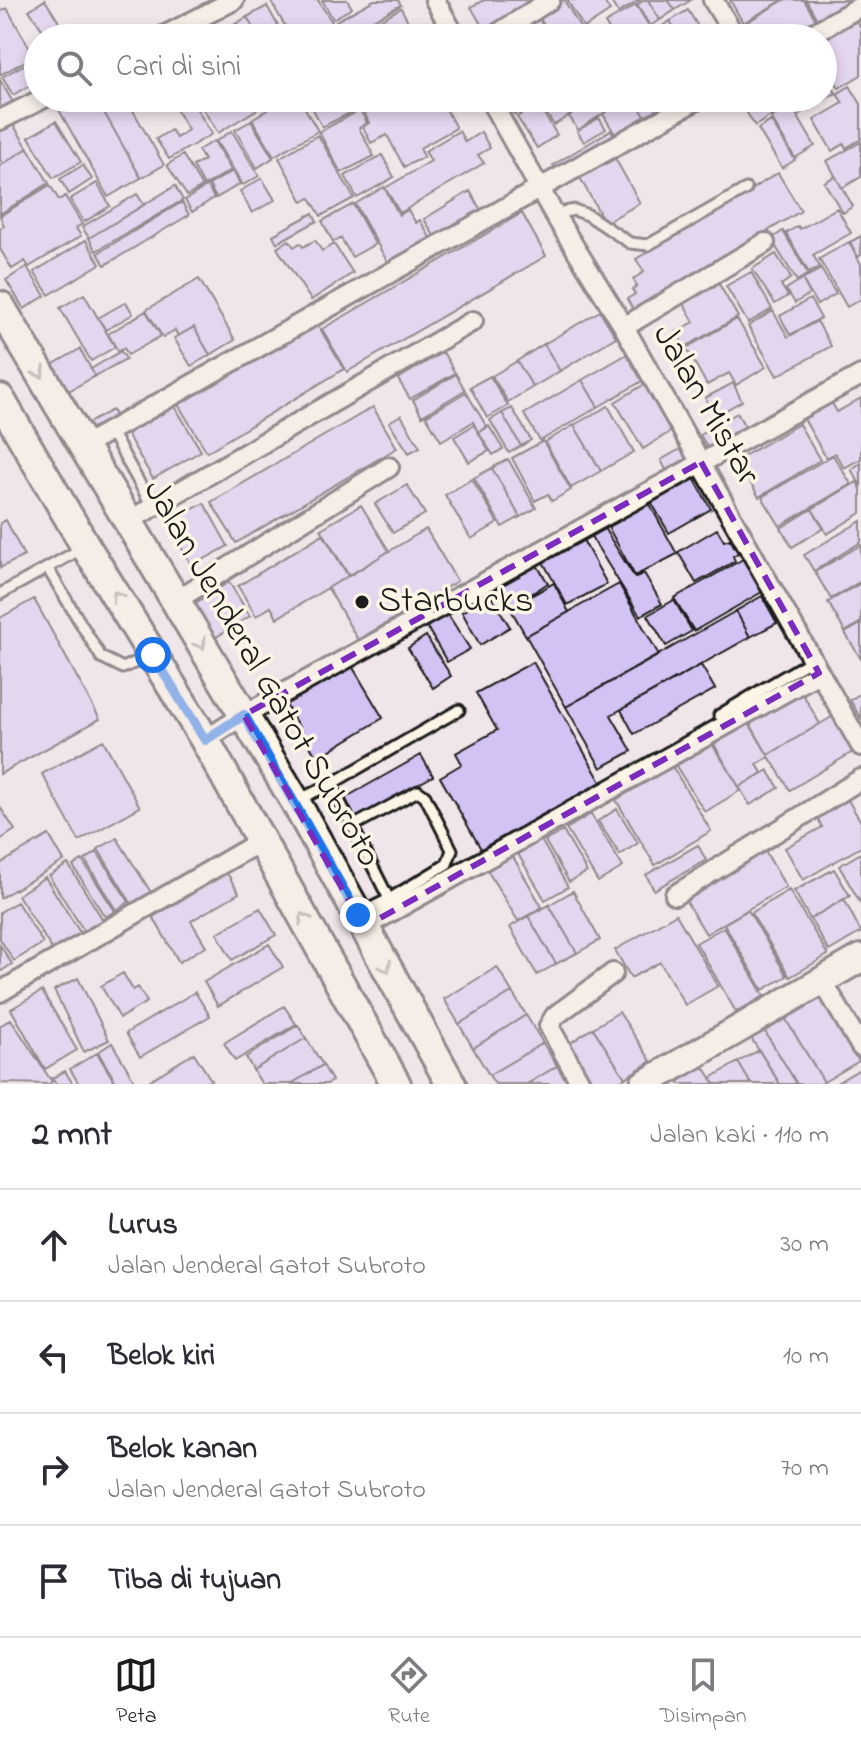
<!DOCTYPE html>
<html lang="id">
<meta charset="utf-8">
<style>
body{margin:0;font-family:"Indie Flower",sans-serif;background:#f7f7f7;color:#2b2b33}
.stop{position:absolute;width:24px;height:24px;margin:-18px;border:6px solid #1a73e8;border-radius:50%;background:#fff}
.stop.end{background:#1a73e8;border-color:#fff;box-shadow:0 2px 8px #0008}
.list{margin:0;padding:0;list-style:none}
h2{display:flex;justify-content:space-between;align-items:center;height:104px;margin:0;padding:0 32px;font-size:34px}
h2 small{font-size:26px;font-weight:400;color:#7c7c81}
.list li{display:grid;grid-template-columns:52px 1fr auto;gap:24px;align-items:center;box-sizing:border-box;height:112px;padding:0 32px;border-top:2px solid #e1e1e2}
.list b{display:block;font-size:30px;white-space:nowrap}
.list p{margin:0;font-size:26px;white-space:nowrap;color:#7c7c81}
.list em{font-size:26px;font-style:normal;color:#7c7c81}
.icon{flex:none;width:44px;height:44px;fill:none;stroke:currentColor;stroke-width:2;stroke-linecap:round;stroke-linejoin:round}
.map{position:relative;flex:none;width:861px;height:1084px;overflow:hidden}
.search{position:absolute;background:#fff;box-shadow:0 4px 12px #0003;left:24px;right:24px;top:24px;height:88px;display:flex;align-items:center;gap:20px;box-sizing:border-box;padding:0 28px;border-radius:44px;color:#7c7c81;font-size:30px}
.sheet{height:552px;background:#fff}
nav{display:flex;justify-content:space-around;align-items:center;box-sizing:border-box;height:112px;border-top:2px solid #e1e1e2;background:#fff;font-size:22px;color:#7c7c81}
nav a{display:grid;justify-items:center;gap:4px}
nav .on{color:#1c1c1c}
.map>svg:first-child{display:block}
.building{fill:#d3c3f4;stroke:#1c1c1c;stroke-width:2}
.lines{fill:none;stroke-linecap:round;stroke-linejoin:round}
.lane-casing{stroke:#1c1c1c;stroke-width:15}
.street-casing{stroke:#1c1c1c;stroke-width:24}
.secondary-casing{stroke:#1c1c1c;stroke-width:32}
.primary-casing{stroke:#1c1c1c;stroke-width:34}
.lane{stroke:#fcf5e5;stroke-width:9}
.street{stroke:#fcf5e5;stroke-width:18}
.secondary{stroke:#fcf5e5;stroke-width:26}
.primary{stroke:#fcf5e5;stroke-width:28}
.oneway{stroke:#97938b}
.route{stroke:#1a73e8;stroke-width:10}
.marked{fill:none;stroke:#7b2cbf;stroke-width:6;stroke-dasharray:16 10;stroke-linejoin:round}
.poi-dot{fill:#1c1c1c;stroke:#fcf5e5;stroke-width:3}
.labels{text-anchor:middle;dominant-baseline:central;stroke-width:7;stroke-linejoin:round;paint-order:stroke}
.street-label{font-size:36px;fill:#1c1c1c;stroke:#fcf5e5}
.poi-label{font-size:36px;fill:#1c1c1c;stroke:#fcf5e5;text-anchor:start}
</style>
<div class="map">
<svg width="861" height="1084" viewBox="0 0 861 1084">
<rect width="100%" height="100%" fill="#f0e6ea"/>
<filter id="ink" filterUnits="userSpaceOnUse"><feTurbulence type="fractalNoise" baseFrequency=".0125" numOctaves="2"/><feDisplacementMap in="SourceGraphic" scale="16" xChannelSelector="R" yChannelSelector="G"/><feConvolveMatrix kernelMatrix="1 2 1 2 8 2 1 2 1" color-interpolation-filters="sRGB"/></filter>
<g filter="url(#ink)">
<path class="building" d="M45,0L69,38H48L29,10Z
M270,0H318L335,27L316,38H292Z
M322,0H347L352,8L333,19Z
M374,0H398L401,5L344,36L336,21Z
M484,0H526L532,10L488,36L471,7Z
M561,0H564L583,32L572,38H552L537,14Z
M567,0H603L610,11L584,28Z
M610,0H640L618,13Z
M644,0H648L660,20L650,26L637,5Z
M648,0H668L675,10L660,20Z
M668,0H691L675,10Z
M730,0H783L743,23Z
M784,0H804L819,25L797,38H743L737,28Z
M806,0H860L822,28Z
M636,5L651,29L636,38H603L611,33L605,23Z
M267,6L285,38H259L247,17Z
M7,8L34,56L0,75V12Z
M401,8L412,29L396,38H348Z
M688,10L705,38H681L670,21Z
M247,17L259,38H245L237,23Z
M539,19L550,38H508Z
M856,19L861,28V75L839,88L823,59V38Z
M670,21L681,38H663L657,29Z
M213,22L222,38H198L194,33Z
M237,23L245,38H232L226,28Z
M471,29L474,33L479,30L482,36L466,38L463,33Z
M38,57V81L13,95L2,77Z
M823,70L836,93L798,115L789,98H823Z
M0,80L14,104L0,112Z
M850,86L861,104V139L846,148L844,144L832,151L814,120L843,103L837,94Z
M81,98H96L141,178L108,197L59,110Z
M96,98H126L164,165L141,178Z
M169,98H190L212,134L169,159L156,139L171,130L176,138L188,130Z
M217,98H262L266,104L218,133L202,107Z
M287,98H299L318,131L274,156L252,119Z
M335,98H352L358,109L322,127L313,109Z
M358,98H382L362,107Z
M386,98H440L456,128L420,148L424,157L404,167L387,135L371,143L363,127L369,123L363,110Z
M508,98H525L530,106L515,115L505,100Z
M547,98H597L554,125L539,103Z
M598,98H608L613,107L578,130L569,116Z
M629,98H634L649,123L619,141L603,114Z
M634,98H680L681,101L648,121Z
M738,98H762L772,115L755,126Z
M762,98H787L791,104L772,115Z
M538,104L557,135L537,148L517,117Z
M791,105L815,146L795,158L771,118Z
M360,110L367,123L359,128L374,156L341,173L319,132Z
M9,118L28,148L3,164L0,160V124Z
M599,118L606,129L584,142L577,131Z
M56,121L81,162L53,178L29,137Z
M251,121L273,158L257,168L235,130Z
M771,121L795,160L782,168L758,129Z
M611,130L618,141L560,177L553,165Z
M232,131L259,176L243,185L216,141Z
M459,131L465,142L481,132L490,148L478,155L484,163L400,213L385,188L431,161L425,151Z
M318,135L354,198L321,216L310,198L303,202L279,158Z
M214,141L231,170L204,186L193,166L204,160L198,150Z
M861,142V177L842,188L827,161Z
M28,148L49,183L0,214V166Z
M183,155L202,187L187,196L167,165Z
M382,155L394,177L357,198L345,176Z
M615,158L640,203L605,223L580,178Z
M83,165L92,179L69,194L60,179Z
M233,171L240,184L216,198L209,185Z
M778,173L801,211L634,311L627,299L635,294L632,290L637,286L633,279L644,272L636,259Z
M835,176L853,206L843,213L824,182Z
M262,178L275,200L252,213L240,191Z
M97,183L110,206L84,222L70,199Z
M50,185L59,200L65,196L82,224L76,228L81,236L29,267L25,261L12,269L0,249V229L4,226L0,216Z
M175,186L183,200L96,251L89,238Z
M207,186L214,198L192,212L185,200Z
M384,187L399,215L408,210L416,223L420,220L432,241L392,270L355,204Z
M470,191L483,214L437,241L424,219Z
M137,194L144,205L89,238L82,227Z
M182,202L189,215L105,265L98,253Z
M353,204L375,244L352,257L341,238L333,242L322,221Z
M837,208L851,233L813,255L820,267L809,273L786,233L798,226L800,229Z
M313,213L317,221L277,243L273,235Z
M522,213L546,256L347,372L322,329Z
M783,231L808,274L797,281L771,239Z
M861,236V255L858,257L850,242Z
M86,240L100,264L49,295L34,272Z
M289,240L294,247L300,243L303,247L315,240L322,251L334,244L353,273L311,300L277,248Z
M849,242L861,264V299L847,307L819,259Z
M776,254L791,278L781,285L788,296L775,304L752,269Z
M27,267L45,296L24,309L6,280Z
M821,269L836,294L817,305L802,279Z
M751,272L772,309L748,323L726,286Z
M199,279L235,340L210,355L194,327L178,336L175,330L163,338L146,310Z
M802,279L810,294L795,303L786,289Z
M719,284L738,317L685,347L676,332L694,322L684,304Z
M84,294L115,347L91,361L60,308Z
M810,299L821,318L790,335L780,316Z
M126,302L133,314L106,330L98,318Z
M146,311L161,336L128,355L124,348L118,351L108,334Z
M600,311L616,337L560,371L544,344Z
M773,311L788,337L817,321L831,346L777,376L748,326Z
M313,317L344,369L207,452L176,401Z
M737,319L766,367L736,385L729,373L707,385L686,348Z
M194,327L210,355L191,366L174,338Z
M544,344L560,371L533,387L517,361Z
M80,349L95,376L60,396L45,369Z
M121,351L126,359L95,376L91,369Z
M443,352L455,373L410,399L398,379Z
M629,353L644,380L598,407L582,380Z
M517,361L533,387L508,402L492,376Z
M456,374L465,390L422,416L413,400Z
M490,376L508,406L487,418L470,387Z
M582,380L598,407L540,441L524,414Z
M733,383L742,401L715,416L705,398Z
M645,384L673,430L643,449L615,402Z
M466,392L487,427L478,432L473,422L441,441L426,416Z
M861,398V459L844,468L835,453L826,458L804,419L832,403L837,412Z
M173,403L201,451L153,479L125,431Z
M608,406L634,452L601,471L574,425Z
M373,407L397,448L236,543L211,502Z
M512,408L531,440L521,446L502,413Z
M112,410L120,424L95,438L87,424Z
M502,413L521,446L509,453L490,420Z
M737,413L749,433L712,455L700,435Z
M401,415L420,447L409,453L389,422Z
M799,424L820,460L759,497L737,460Z
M474,425L489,451L469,462L454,437Z
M574,425L601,471L571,488L545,442Z
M489,426L503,449L493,455L479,433Z
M543,441L571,490L552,501L548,494L535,501L512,458Z
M684,447L694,464L670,478L661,460Z
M833,455L851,484L780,526L762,497Z
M508,459L536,508L520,517L492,468Z
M861,463V486L851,469Z
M492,468L520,517L502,527L474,478Z
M689,469L711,509L669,533L646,493Z
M472,479L498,523L471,539L445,495Z
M857,482L861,489V513L827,534L812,509Z
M407,485L425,514L393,533L375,504Z
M644,494L677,554L635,576L608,527L618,522L612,512Z
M204,503L228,546L192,566L167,523Z
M361,505L389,551L349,576L321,529Z
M812,509L824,528L792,547L781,528Z
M6,520L24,556L0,568V523Z
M861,521V542L814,571L804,555Z
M604,528L635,578L644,573L662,604L640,616L590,535Z
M426,529L457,581L358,640L328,588Z
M717,529L724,541L730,539L738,553L733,556L735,561L696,583L678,552Z
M323,534L348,576L277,618L271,607L256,616L238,586Z
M583,540L607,584L567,605L543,562Z
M861,545V581L831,599L815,572Z
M743,559L762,592L694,631L674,598Z
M535,562L548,583L513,606L499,585Z
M229,582L250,616L213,639L192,605Z
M484,583L491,596L473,606L466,592Z
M554,583L569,612L526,636L510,608Z
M861,583V622L845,632L828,602Z
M619,584L659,655L566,707L526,636Z
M491,596L510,627L480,645L462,612Z
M762,596L777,623L750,637L736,611Z
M34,599L100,719L0,774V618Z
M674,600L692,631L666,646L648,615Z
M445,610L470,649L447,662L424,622Z
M736,611L750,637L611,715L632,751L601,768L566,707Z
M861,624V659L845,633Z
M426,636L451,676L433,688L408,648Z
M349,661L383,718L317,758L283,700Z
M533,662L601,782L481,849L440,777L462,764L456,753L497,730L476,693Z
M701,665L715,689L634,734L621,710Z
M801,691L820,724L768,755L749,722Z
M861,693V719L850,700Z
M835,715L856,750L790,790L768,755Z
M746,718L769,757L757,764L762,773L739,787L711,739Z
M103,740L140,807L79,841L42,774Z
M712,744L741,790L705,812L676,766Z
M421,755L433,776L356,820L343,799Z
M672,766L711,831L655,865L616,800Z
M768,770L779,788L750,805L739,787Z
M848,800L861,822V847L803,880L785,848L822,827L817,817Z
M0,807L15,830L0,840Z
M617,809L638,843L620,855L598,821Z
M591,814L623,867L598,882L566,829Z
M563,831L587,872L569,882L545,841Z
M49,835L64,861L0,898V864Z
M117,838L152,894L133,906L98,849Z
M541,840L568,887L545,900L518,854Z
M698,845L706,860L654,890L646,875Z
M764,849L786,887L706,934L683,896Z
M97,852L129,902L116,910L85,860Z
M861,853V904L839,866Z
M512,855L542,907L518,921L487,870Z
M82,860L115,911L105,917L73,866Z
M68,864L103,920L84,931L49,876Z
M834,869L850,896L810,919L794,891Z
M227,873L239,893L191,921L206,946L179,962L153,917Z
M45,877L81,934L53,951L18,895Z
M789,890L828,955L790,977L751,913Z
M573,891L600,940L577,953L549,905Z
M844,899L861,932L829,951L810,919Z
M17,902L43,943L14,961L0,939V912Z
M549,905L577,953L556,964L528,916Z
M260,908L276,935L232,960L217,933Z
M748,910L787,976L763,990L724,924Z
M676,914L718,986L685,1005L660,962L631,978L615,950Z
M528,916L556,964L537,975L510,927Z
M724,927L764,996L736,1012L696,943Z
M269,944L283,967L218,1006L204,982Z
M0,945L12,964L0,972Z
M497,967L512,992L459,1024L444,999Z
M123,973L133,990L138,987L147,1002L120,1018L101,986Z
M78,978L109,1040L84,1052L54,990Z
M42,991L77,1050L45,1069L11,1009Z
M195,992L210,1016L140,1057L126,1033Z
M512,992L526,1015L473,1048L459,1024Z
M820,996L859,1061L824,1082L785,1018Z
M284,1006L296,1024L235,1061L224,1043Z
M619,1012L651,1061L625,1078L593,1028Z
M526,1015L543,1043L489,1075L473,1048Z
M785,1018L824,1082L821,1084H797L764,1030Z
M11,1019L52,1082L49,1084L0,1083V1026Z
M298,1025L306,1038L253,1070L246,1057Z
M593,1028L625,1078L616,1084H592L567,1045Z
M764,1030L797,1084H780L751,1038Z
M306,1038L323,1065L291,1084H262L253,1070Z
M112,1043L134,1080L127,1084H117L98,1052Z
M543,1043L557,1066L527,1084H495L489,1075Z
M759,1050L780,1084H751L738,1062Z
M97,1053L116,1084H79L70,1069Z
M194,1053L211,1080L205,1084H150L149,1081Z
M738,1062L751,1084H715L711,1078Z
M323,1065L332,1081L327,1084H291Z
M557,1066L568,1084H527Z
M704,1067L715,1084H679L678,1082Z
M860,1069L861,1084H835Z
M65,1071L73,1084H56L52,1078Z"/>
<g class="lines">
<g class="lane-casing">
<path id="lane" d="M554,214L574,210L588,215L630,243L648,245L746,189
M115,439L153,508
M48,569L101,657L123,668L149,656
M0,594L83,548
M719,715L812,660
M331,784L389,899L361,913
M298,800L331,784L459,710
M351,827L418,791L425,796L452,850L447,864L389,899"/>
</g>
<g class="street-casing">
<path id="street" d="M435,0L456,38
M713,0L736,38
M160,38L234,0
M491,38L550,0
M805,38L861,6
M489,98L554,214L624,327L861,746
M0,120L44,98
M624,327L765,243
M83,446L700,98
M127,522L473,321
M175,601L389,467
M205,740L244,715L861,375
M675,895L861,779
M364,927L819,673
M822,980L861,1047
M0,992L261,841
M581,1084L549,1026L555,1016L613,973"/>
</g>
<g class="secondary-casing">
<path id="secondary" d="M644,1084L861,958"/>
</g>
<g class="primary-casing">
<path id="primary" d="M0,306L295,801L451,1084
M0,399L86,547L205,740L396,1084"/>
</g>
<use href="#lane" class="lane"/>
<use href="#street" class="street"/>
<use href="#secondary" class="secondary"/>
<use href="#primary" class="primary"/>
</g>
<defs><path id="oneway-chevron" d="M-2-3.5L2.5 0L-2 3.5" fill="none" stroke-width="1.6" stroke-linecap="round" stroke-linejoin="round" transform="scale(2)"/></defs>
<g class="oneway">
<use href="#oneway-chevron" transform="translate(40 373) rotate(60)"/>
<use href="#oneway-chevron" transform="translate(117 596) rotate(-122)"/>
<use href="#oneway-chevron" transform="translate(201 644) rotate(59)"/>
<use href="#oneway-chevron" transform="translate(304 918) rotate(-119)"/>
<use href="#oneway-chevron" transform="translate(386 967) rotate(61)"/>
</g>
</g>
<g class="lines" filter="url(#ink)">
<path class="route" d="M153,655L205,740L244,715L358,915"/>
</g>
<path d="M0 0H861V1084H0ZM701,462L819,673L364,927L244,715Z" fill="#f0e6ea" fill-opacity=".55" fill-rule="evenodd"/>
<path class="marked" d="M701,462L819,673L364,927L244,715Z"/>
<circle class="poi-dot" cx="362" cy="602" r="8"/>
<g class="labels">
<g class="street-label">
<text transform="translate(705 405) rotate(60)">Jalan Mistar</text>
<text transform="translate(261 674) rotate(60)">Jalan Jenderal Gatot Subroto</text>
</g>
<g class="poi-label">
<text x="378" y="602">Starbucks</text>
</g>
</g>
</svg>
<div class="stop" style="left:153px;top:655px"></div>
<div class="stop end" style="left:358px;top:915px"></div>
<div class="search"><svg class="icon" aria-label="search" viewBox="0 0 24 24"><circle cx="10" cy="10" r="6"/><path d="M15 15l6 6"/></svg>Cari di sini</div>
</div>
<section class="sheet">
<h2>2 mnt<small>Jalan kaki · 110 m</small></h2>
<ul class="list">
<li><svg class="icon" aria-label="ahead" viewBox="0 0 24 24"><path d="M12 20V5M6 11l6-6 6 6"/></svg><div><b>Lurus</b><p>Jalan Jenderal Gatot Subroto</p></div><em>30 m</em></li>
<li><svg class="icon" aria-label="left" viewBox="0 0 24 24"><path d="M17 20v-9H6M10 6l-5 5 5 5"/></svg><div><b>Belok kiri</b></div><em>10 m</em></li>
<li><svg class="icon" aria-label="right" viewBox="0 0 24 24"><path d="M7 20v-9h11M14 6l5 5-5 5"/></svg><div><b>Belok kanan</b><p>Jalan Jenderal Gatot Subroto</p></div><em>70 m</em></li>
<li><svg class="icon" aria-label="arrive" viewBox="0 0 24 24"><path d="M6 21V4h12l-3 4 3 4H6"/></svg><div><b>Tiba di tujuan</b></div></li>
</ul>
</section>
<nav>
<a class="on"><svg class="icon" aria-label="map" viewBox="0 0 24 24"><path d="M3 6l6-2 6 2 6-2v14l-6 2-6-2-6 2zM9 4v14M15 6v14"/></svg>Peta</a>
<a><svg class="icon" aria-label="directions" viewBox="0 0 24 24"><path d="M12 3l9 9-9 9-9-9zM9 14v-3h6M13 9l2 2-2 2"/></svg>Rute</a>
<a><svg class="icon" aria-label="saved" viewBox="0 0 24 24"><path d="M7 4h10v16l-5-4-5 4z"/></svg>Disimpan</a>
</nav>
